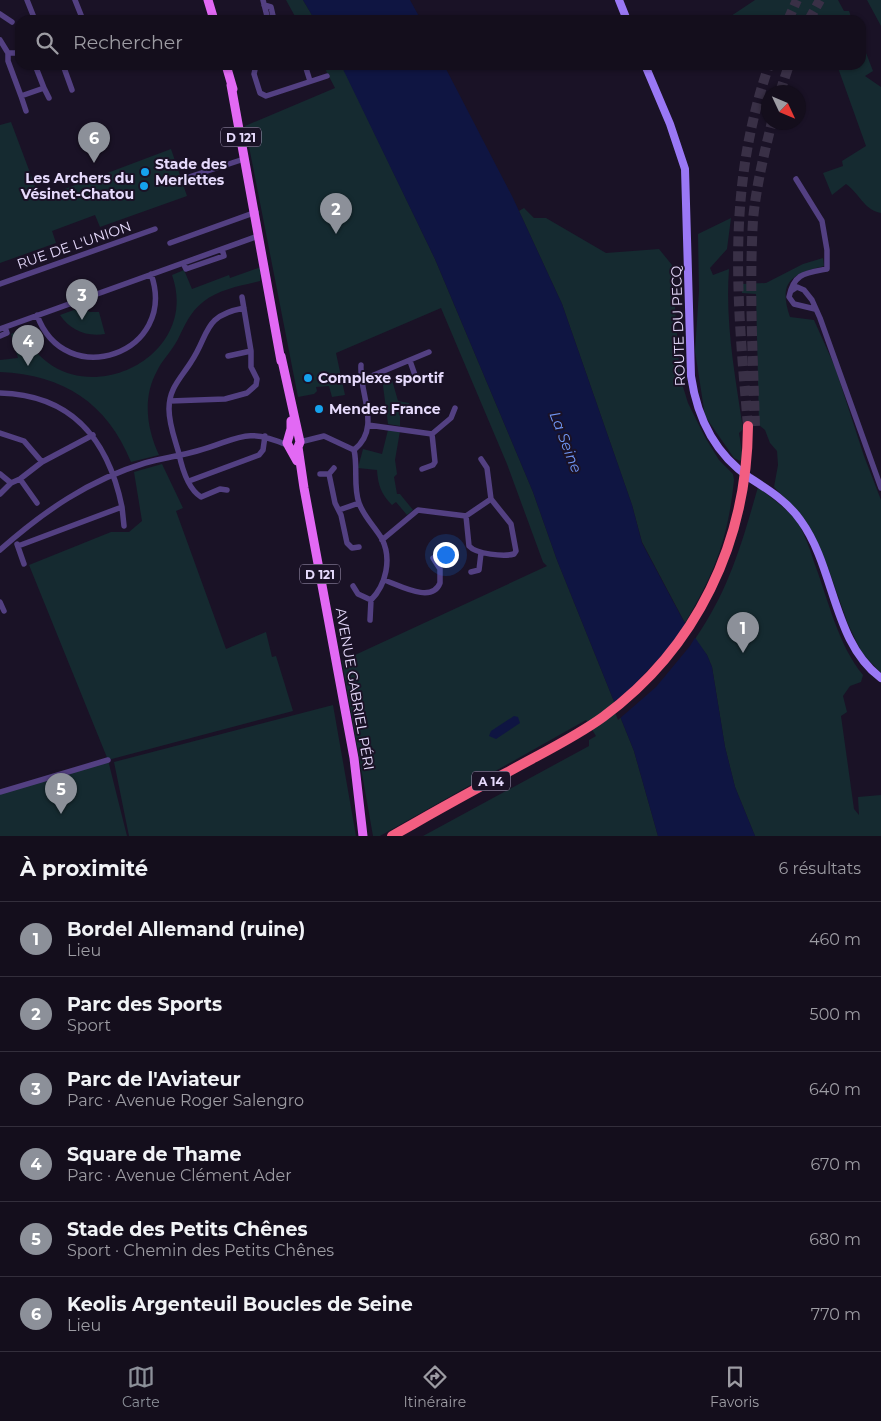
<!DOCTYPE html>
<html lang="fr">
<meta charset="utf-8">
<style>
body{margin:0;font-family:Montserrat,sans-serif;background:#211c29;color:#f1f3f6}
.compass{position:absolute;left:761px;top:85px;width:45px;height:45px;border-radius:50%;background:#140e1c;box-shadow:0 1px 4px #0004;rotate:134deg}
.you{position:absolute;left:445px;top:554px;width:18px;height:18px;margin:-12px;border:4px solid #fff;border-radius:50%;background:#1a73e8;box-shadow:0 0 0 8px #1a73e833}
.badge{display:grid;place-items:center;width:32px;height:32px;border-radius:50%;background:#8c9099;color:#fff;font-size:16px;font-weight:700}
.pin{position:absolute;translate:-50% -41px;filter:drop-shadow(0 1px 2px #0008)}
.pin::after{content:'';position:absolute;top:26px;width:18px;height:15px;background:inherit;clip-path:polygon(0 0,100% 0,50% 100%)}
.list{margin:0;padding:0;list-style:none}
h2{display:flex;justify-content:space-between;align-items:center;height:65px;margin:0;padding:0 20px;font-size:21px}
h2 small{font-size:16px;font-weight:400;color:#9d9ca3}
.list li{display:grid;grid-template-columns:32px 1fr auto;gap:15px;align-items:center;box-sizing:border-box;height:75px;padding:0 20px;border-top:1px solid #332e3b}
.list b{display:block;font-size:19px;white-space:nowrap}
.list p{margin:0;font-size:16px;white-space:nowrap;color:#9d9ca3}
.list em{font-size:16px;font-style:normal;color:#9d9ca3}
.icon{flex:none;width:28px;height:28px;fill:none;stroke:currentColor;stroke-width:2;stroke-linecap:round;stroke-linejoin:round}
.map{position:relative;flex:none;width:881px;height:836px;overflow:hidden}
.search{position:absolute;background:#140e1c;box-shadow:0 1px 4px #0004;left:15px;right:15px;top:15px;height:55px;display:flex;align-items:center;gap:12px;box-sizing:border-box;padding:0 18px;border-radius:15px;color:#9d9ca3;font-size:19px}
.sheet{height:515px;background:#140e1c}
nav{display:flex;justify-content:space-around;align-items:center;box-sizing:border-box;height:70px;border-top:1px solid #332e3b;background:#140e1c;font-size:14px;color:#9d9ca3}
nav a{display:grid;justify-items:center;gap:2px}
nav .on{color:#8c9099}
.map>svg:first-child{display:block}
.green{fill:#152a30}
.water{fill:#0f1542}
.pier{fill:#1a1226}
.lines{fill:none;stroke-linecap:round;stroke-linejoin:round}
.highway-tunnel{stroke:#393046;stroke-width:10;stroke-dasharray:10 5;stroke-linecap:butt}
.street{stroke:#534082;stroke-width:5.5}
.secondary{stroke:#9a78f5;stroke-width:8}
.primary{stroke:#e269f4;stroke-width:9}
.highway{stroke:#f35e81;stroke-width:10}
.poi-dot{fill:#15a2ed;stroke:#1a1226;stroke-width:2}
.labels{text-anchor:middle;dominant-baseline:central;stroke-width:4;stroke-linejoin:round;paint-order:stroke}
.shield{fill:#1a1226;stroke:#a99ebc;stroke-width:1}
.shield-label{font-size:12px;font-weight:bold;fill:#e6dafc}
.poi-label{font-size:14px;font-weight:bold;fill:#e6dafc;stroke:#1a1226;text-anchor:start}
.street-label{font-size:14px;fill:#e6dafc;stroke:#1a1226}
.water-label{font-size:15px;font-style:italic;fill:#7096f4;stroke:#1a1226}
</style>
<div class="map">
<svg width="881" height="836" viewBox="0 0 881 836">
<rect width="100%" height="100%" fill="#1a1226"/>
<path class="green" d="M286,0H303L315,20H297Z
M755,0H838L844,11H849L852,20H790L788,18L725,20Z
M867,0H881V26Z
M861,40L873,71L865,76L881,87V213C864,210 859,193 846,184L832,195L823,173L843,166L842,161L866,146L837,65H861Z
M323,65H341L347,76L435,259L533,492L557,560L634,751L658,836H423L589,746V740L596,736L586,720L380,836H373L342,661L547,566L543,562L507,464L441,308L336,353L345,395L332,397L329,386L316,387L317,391L314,394L298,397L245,126L335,88Z
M11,122L38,194L41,198L171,149L187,196L100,227L95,215L52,231L56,243L0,263V125Z
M524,208L534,218H546L606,253L659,249L672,265L680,377L688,403L705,437L719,460L733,474L734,480C728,539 715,572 685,623L642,542L632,505L562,304L519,211Z
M731,218L727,249L710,268L713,275L729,269C725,323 735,375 743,429L739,433L743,458L740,461L734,458L705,416L695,351L699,291L698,234Z
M823,258L824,266C791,274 778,282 790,317L814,320L835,367L864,456L881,500V673L862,653L848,624L827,565L801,514L774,487L778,465L777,451L770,443L765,430L759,425L756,294L742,293V284L766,283L803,264Z
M261,267L260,281C240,286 219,289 203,302C190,312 185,325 178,339C172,351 162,360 157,371C142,398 147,429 159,455L131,462C107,403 64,375 0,372V360L18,358L11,334L22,329C63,423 204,365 172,275L184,270L192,289L229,275L230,278Z
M82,307L90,312H99L105,334C86,337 70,330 60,315Z
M390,373L398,401L409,403L410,407L400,414V426L388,424L382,378Z
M388,430L400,431L395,460L397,474L394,477L397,494H400L413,510L407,515L396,502L392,505C381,494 378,485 377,470L358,468L363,449L382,454Z
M162,464L183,508L176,511L226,649L266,632L272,657L276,656L293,711L108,760L127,836H0V792L108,760L29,565L111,532H129L142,521L134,472Z
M758,487C771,498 788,509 798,523C805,535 810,549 814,562C828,599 838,645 863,675L861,682L850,686L843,696L847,712L841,716L854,809L859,815L858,797L881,795V836H755L735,787L725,747L712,667L707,655L695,639C729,590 742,543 758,487Z
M333,705L356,836H129L114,762Z"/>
<path class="water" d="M303,0H410L421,20H315Z
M341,65H444L513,198L562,304L632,505L642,543L683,620L707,655L712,667L725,747L735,787L755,836H658L634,751L557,560L533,492L435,259Z
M514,716L518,717L520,723L496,739L489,736L491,731Z"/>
<path class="pier" d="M687,622L696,636L690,646L656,687L618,720L612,704L631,688L669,648Z"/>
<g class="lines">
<path class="highway-tunnel" d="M788,20L797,0
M809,20L820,0
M780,92L789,65
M748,426C737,298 726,190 769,65
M755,426C753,357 749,289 753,220C756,187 764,154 772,122"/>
<path class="street" d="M27,0L35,20
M75,0L83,20
M263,0L268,20
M264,5L271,7L274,20
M0,14L12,22
M0,40L8,53H20
M8,53V61L21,96L44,88L35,65
M63,65L72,90
M256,65L254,74L260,93L266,96L327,76
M305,65L310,81
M44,88L49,98
M21,96L26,111
M186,178L244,159
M796,179L822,221L827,250V269C805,273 794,273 789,297L794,304L815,309
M170,243L256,212
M183,263L186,269L224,256L222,249
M0,284L155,229
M791,291L797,287L804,290L812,300L820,318L881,488
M37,315C65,393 179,353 151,274
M0,329L258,236
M0,336L7,333L5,327
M228,356L251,351
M410,361L416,378
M362,380L429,352
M0,393C72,395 108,439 122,507L18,546
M170,401L225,399L247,393L256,385L257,379L251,367V351L242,297
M368,425L432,434
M0,433L24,441L42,462
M300,442L324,436L354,450C358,467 353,486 359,503C364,517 375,527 382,539C392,559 386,585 371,600
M354,450C382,428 359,394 361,365
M334,468L329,474L335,503L341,515L347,543L352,548L359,547
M422,469L433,465L435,462L432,434L451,418L455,408
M0,474L11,483
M320,474H329
M20,479L37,503
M189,481L259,455L263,450L265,436
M227,490L220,489L201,497C188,489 182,468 179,454C175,439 169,425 169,409C169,388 181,378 191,362C210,334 202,316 244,308
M0,494L11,483L20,479L42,462L93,435
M122,507L124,526
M339,510L359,503
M466,516L469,546C476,554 504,557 514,554L516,551L511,524L491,499L487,468L481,459
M382,540L418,510L466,516L491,499
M17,544L24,564
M0,550C44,511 89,480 145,463C162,458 180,456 197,451C238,440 244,426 287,445
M471,572L479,570L481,553
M384,580C399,585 432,604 440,583V569L433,558
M353,586L358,594L371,600L370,620
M0,602L4,611
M0,792L108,760"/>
<path class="secondary" d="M619,0L627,20
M645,65L670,124L685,169L691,376C697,417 715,454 750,478C769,490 788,502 801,521C835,568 833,643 881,678"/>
<path class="primary" d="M208,0L214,20
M226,65L233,89
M231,85L281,361
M281,356L300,442L298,447L304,488L354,758L363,836
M291,421V429L287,443L297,461"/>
<path class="highway" d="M392,836C431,814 469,792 508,772C540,754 574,738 603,717C697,648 747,542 748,426"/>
</g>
<g class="poi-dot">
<circle cx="145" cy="172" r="5"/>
<circle cx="144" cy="186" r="5"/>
<circle cx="308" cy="378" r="5"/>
<circle cx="319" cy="409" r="5"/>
</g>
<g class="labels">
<g class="shield">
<rect x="221" y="127.5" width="40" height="19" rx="4"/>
<rect x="300" y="564.5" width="40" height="19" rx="4"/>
<rect x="472" y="771.5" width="38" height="19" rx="4"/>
</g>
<g class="shield-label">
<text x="241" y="137">D 121</text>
<text x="320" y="574">D 121</text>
<text x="491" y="781">A 14</text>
</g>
<g class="poi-label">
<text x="155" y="164">Stade des<tspan x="155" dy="16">Merlettes</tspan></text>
<text x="134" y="178" text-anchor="end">Les Archers du<tspan x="134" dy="16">Vésinet-Chatou</tspan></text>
<text x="318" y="378">Complexe sportif</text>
<text x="329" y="409">Mendes France</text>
</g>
<g class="street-label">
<text transform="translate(74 245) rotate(-19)">RUE DE L'UNION</text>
<text transform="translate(678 326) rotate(-92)">ROUTE DU PECQ</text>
<text transform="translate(355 689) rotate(80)">AVENUE GABRIEL PÉRI</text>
</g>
<g class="water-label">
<text transform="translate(566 442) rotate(69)">La Seine</text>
</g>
</g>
</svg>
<svg class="compass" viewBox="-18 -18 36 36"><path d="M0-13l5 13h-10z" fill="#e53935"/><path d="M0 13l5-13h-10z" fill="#9d9ca3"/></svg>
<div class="you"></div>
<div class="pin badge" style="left:743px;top:653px">1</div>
<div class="pin badge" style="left:336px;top:234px">2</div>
<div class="pin badge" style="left:82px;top:320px">3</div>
<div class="pin badge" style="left:28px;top:366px">4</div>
<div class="pin badge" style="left:61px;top:814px">5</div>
<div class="pin badge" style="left:94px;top:163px">6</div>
<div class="search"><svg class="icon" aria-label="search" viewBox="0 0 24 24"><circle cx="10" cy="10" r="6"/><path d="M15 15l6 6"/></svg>Rechercher</div>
</div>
<section class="sheet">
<h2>À proximité<small>6 résultats</small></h2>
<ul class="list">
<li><span class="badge">1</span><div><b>Bordel Allemand (ruine)</b><p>Lieu</p></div><em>460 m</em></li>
<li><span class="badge">2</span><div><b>Parc des Sports</b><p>Sport</p></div><em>500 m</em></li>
<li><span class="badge">3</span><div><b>Parc de l'Aviateur</b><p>Parc · Avenue Roger Salengro</p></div><em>640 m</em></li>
<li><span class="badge">4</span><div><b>Square de Thame</b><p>Parc · Avenue Clément Ader</p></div><em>670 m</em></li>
<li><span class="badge">5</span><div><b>Stade des Petits Chênes</b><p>Sport · Chemin des Petits Chênes</p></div><em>680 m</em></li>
<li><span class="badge">6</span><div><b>Keolis Argenteuil Boucles de Seine</b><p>Lieu</p></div><em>770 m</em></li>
</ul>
</section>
<nav>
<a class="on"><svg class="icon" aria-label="map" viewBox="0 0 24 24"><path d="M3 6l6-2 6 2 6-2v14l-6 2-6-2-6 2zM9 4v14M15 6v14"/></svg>Carte</a>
<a><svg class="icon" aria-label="directions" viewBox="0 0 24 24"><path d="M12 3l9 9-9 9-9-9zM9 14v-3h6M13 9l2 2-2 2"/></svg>Itinéraire</a>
<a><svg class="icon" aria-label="saved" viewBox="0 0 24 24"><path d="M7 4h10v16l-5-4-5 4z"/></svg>Favoris</a>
</nav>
